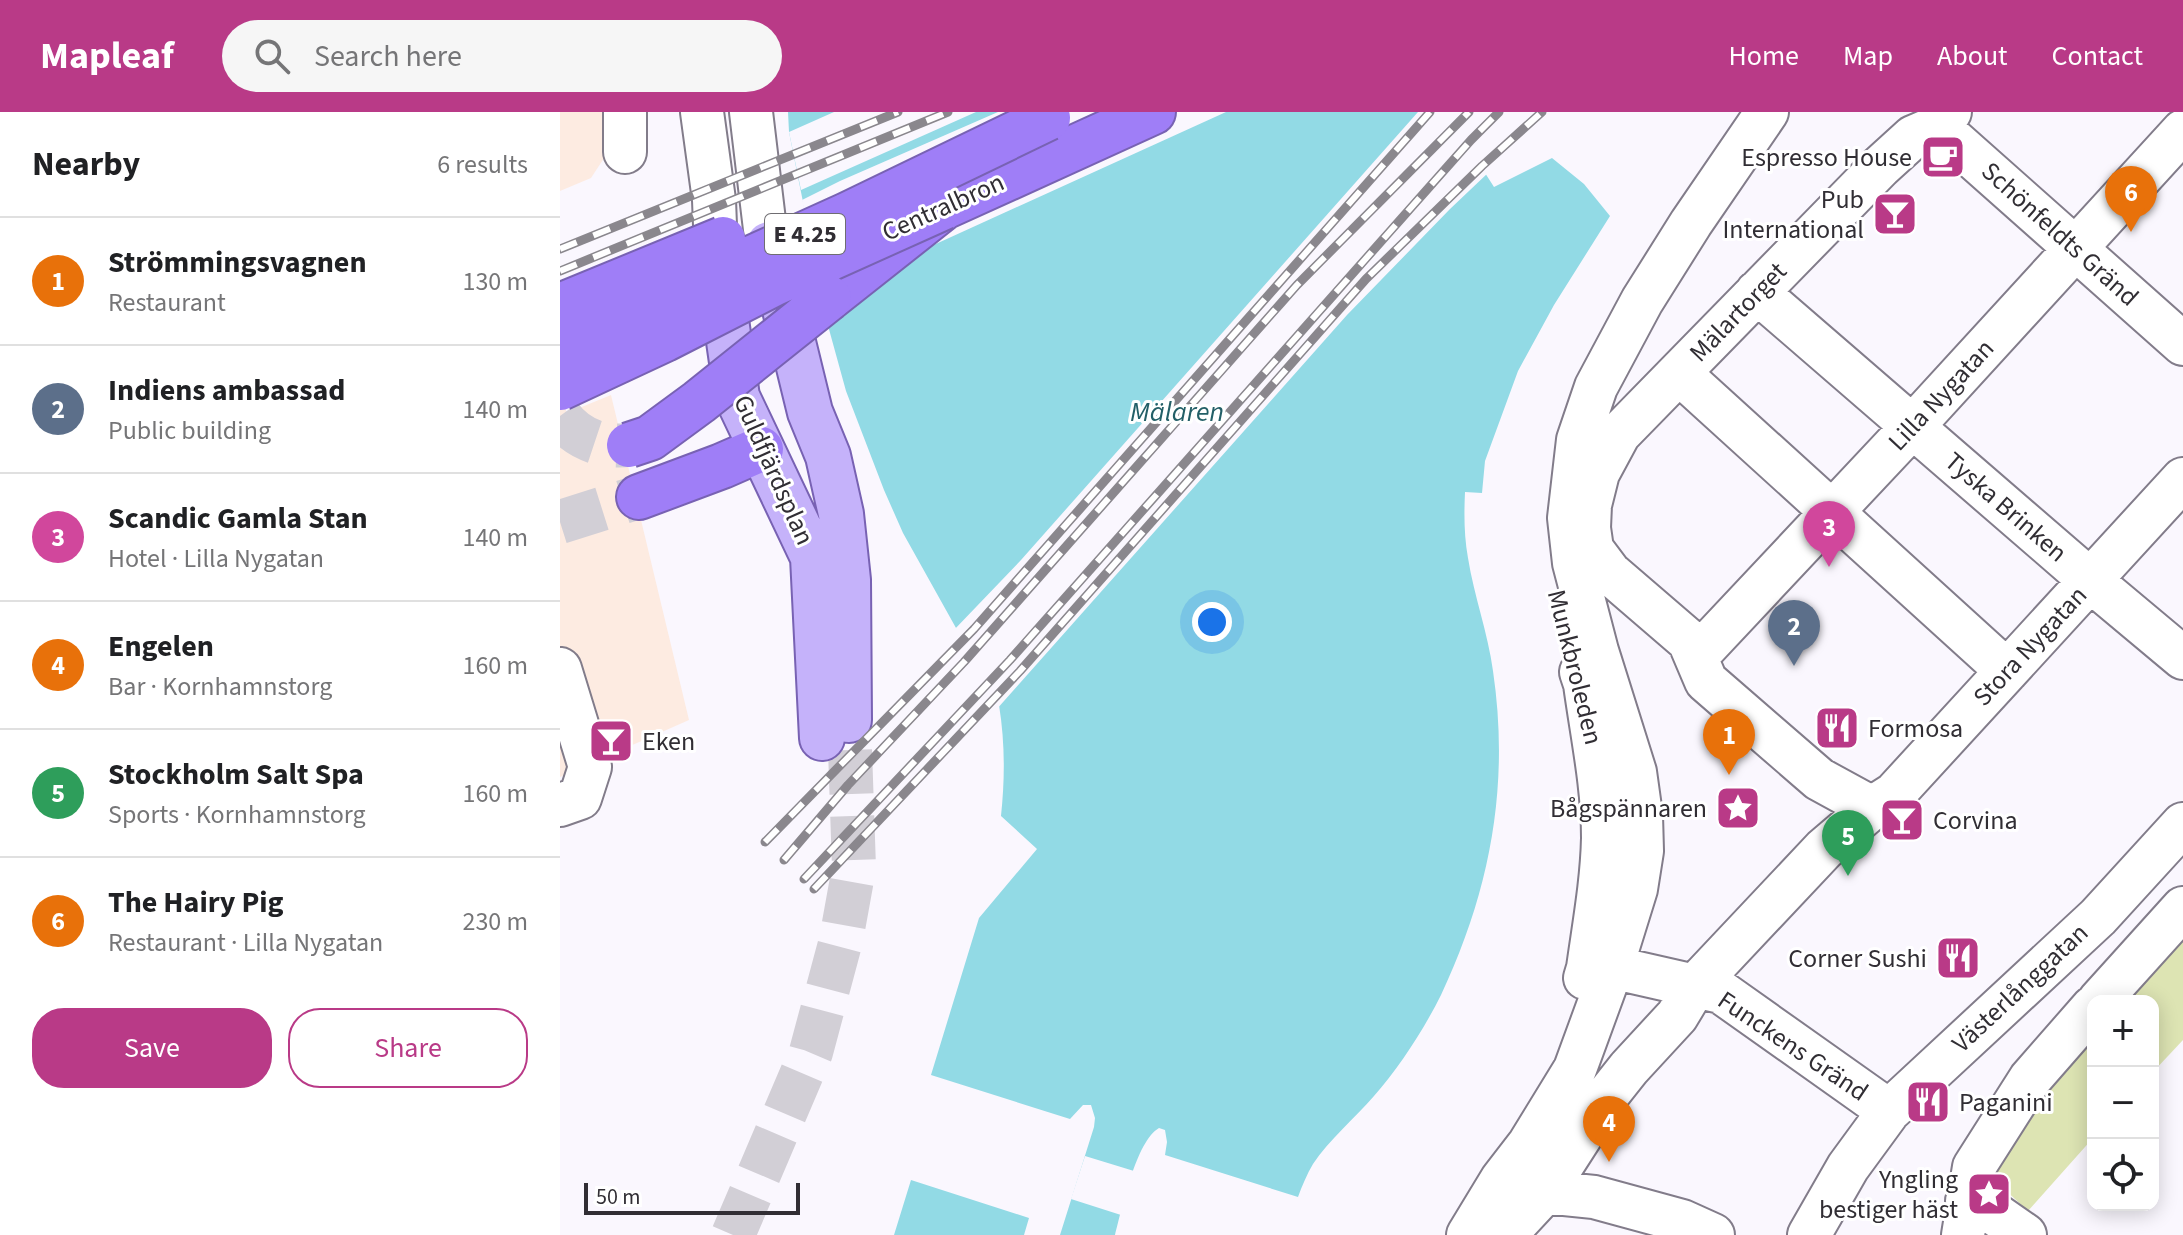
<!DOCTYPE html>
<meta charset="utf-8">
<style>
body{margin:0;font-family:"Source Sans 3",sans-serif;background:#f6f6f6;color:#202124}
.controls{position:absolute;right:24px;bottom:24px;display:grid;overflow:hidden;border-radius:16px;box-shadow:0 4px 20px #0003}
.controls button{width:72px;height:72px;display:grid;place-items:center;padding:0;border:0;border-bottom:2px solid #e0e0e0;background:#fff;color:#202124;font:40px sans-serif}
.scale{position:absolute;left:24px;bottom:20px;width:216px;box-sizing:border-box;padding-left:8px;border:4px solid #312e34;border-top:0;font-size:22px;line-height:28px;white-space:nowrap;color:#312e34;-webkit-text-stroke:6px #fff;paint-order:stroke}
.you{position:absolute;left:652px;top:510px;width:28px;height:28px;margin:-20px;border:6px solid #fff;border-radius:50%;background:#1a73e8;box-shadow:0 0 0 12px #1a73e833}
.badge{display:grid;place-items:center;width:52px;height:52px;border-radius:50%;background:#b93a87;color:#fff;font-size:26px;font-weight:700}
.pin{position:absolute;translate:-50% -66px;filter:drop-shadow(0 2px 4px #0008)}
.pin::after{content:'';position:absolute;top:42px;width:28px;height:24px;background:inherit;clip-path:polygon(0 0,100% 0,50% 100%)}
.list{margin:0;padding:0;list-style:none}
h2{display:flex;justify-content:space-between;align-items:center;height:104px;margin:0;padding:0 32px;font-size:34px}
h2 small{font-size:26px;font-weight:400;color:#757577}
.list li{display:grid;grid-template-columns:52px 1fr auto;gap:24px;align-items:center;box-sizing:border-box;height:128px;padding:0 32px;border-top:2px solid #e0e0e0}
.list b{display:block;font-size:30px;white-space:nowrap}
.list p{margin:0;font-size:26px;white-space:nowrap;color:#757577}
.list em{font-size:26px;font-style:normal;color:#757577}
.actions{display:flex;gap:16px;padding:24px 32px}
.actions a{flex:1;padding:18px 0;border:2px solid #b93a87;border-radius:32px;text-align:center;font-size:28px;color:#b93a87}
.actions .main{background:#b93a87;color:#fff}
.icon{flex:none;width:44px;height:44px;fill:none;stroke:currentColor;stroke-width:2;stroke-linecap:round;stroke-linejoin:round}
.map{position:relative;flex:none;width:1623px;height:1123px;overflow:hidden}
header{display:flex;align-items:center;gap:48px;box-sizing:border-box;height:112px;padding:0 40px;background:#b93a87;color:#fff}
header strong{font-size:38px}
nav{display:flex;gap:44px;margin-inline-start:auto;font-size:28px}
.search{width:560px;height:72px;background:#f6f6f6;display:flex;align-items:center;gap:20px;box-sizing:border-box;padding:0 28px;border-radius:44px;color:#757577;font-size:30px}
main{display:flex}
aside{flex:1;background:#fff}
.map>svg:first-child{display:block}
.commercial{fill:#fdebe1}
.green{fill:#dde4b3}
.water{fill:#92dae5}
.pier{fill:#faf7fe}
.lines{fill:none;stroke-linecap:round;stroke-linejoin:round}
.major-tunnel{stroke:#d2cfd6;stroke-width:44;stroke-dasharray:44 22;stroke-linecap:butt}
.highway-tunnel{stroke:#d2cfd6;stroke-width:44;stroke-dasharray:44 22;stroke-linecap:butt}
.minor-casing{stroke:#827c8a;stroke-width:46}
.major-casing{stroke:#7862b3;stroke-width:48}
.highway-casing{stroke:#7862b3;stroke-width:48}
.minor{stroke:#fff;stroke-width:42}
.major{stroke:#c5b2fa;stroke-width:44}
.highway{stroke:#9f7ef7;stroke-width:44}
.rail-casing{stroke:#8a878d;stroke-width:9}
.rail{stroke:#fff;stroke-width:6;stroke-dasharray:18;stroke-linecap:butt}
.highway-bridge-casing{stroke:#7862b3;stroke-width:48;stroke-linecap:butt}
.highway-bridge{stroke:#9f7ef7;stroke-width:44}
.labels{text-anchor:middle;dominant-baseline:central;stroke-width:6;stroke-linejoin:round;paint-order:stroke}
.shield{fill:#fff;stroke:#6f6d71;stroke-width:2}
.shield-label{font-size:24px;font-weight:bold;fill:#312e34}
.poi-label{font-size:26px;fill:#312e34;stroke:#fff;text-anchor:end}
.street-label{font-size:26px;fill:#312e34;stroke:#fff}
.water-label{font-size:28px;font-style:italic;fill:#235f67;stroke:#fff}
</style>
<header>
<strong>Mapleaf</strong>
<div class="search"><svg class="icon" aria-label="search" viewBox="0 0 24 24"><circle cx="10" cy="10" r="6"/><path d="M15 15l6 6"/></svg>Search here</div>
<nav><a>Home</a><a>Map</a><a>About</a><a>Contact</a></nav>
</header>
<main>
<aside>
<h2>Nearby<small>6 results</small></h2>
<ul class="list">
<li><span class="badge" style="background:#e8710a">1</span><div><b>Strömmingsvagnen</b><p>Restaurant</p></div><em>130 m</em></li>
<li><span class="badge" style="background:#5c6f8a">2</span><div><b>Indiens ambassad</b><p>Public building</p></div><em>140 m</em></li>
<li><span class="badge" style="background:#d1479c">3</span><div><b>Scandic Gamla Stan</b><p>Hotel · Lilla Nygatan</p></div><em>140 m</em></li>
<li><span class="badge" style="background:#e8710a">4</span><div><b>Engelen</b><p>Bar · Kornhamnstorg</p></div><em>160 m</em></li>
<li><span class="badge" style="background:#2e9e5b">5</span><div><b>Stockholm Salt Spa</b><p>Sports · Kornhamnstorg</p></div><em>160 m</em></li>
<li><span class="badge" style="background:#e8710a">6</span><div><b>The Hairy Pig</b><p>Restaurant · Lilla Nygatan</p></div><em>230 m</em></li>
</ul>
<div class="actions"><a class="main">Save</a><a>Share</a></div>
</aside>
<div class="map">
<svg width="1623" height="1123" viewBox="0 0 1623 1123">
<rect width="100%" height="100%" fill="#faf7fe"/>
<path class="commercial" d="M0,0H48L50,37L31,66L0,79Z
M51,283L129,608L0,665V284L7,301Z"/>
<path class="green" d="M1623,804V928L1593,960V889H1550Z
M1533,909V1026L1468,1099L1429,1063Z"/>
<path class="water" d="M228,0H886L934,75L992,46L1024,72L1050,104L994,193L958,259L925,349L922,381L905,380C904,402 904,424 908,446C914,484 928,521 933,559C950,674 930,779 881,883C864,917 839,956 814,984C795,1006 769,1028 753,1052C747,1062 742,1074 738,1085L605,1043L607,1030L605,1018L599,1016C576,1029 562,1097 555,1123H500L534,1015L535,1006L531,993H523L510,1007L371,963L419,806L477,737L441,704C445,666 445,630 439,593L343,421L324,378L286,279L267,210L229,20Z
M351,1068L469,1106L464,1123H334Z"/>
<path class="pier" d="M274,0H416L241,78L229,20Z
M438,0H666L345,146L267,205L242,88L280,69Z
M858,0H891L929,60L890,97L787,203L436,598L393,519L461,448Z
M525,1044L574,1059L561,1103L511,1087Z"/>
<g class="lines">
<path class="major-tunnel" d="M173,1123L251,940L281,828L294,756L289,608"/>
<path class="highway-tunnel" d="M0,304C17,327 42,336 69,333
M0,410L79,385"/>
<g class="minor-casing">
<path id="minor" d="M65,0V40
M142,0L154,88L156,139
M191,0L205,117
M1374,16L1382,18L1623,232
M1197,180L1531,469L1623,546
M1119,261L1447,559
M1136,545L1352,315L1623,19
M0,557L30,655L20,686L0,693
M1021,560L1025,572C1032,623 1043,674 1043,726C1042,770 1034,813 1028,856L1025,866
M1312,696L1259,667L1146,569L1129,529L1050,461L1032,437L1029,416L1030,393L1038,361L1059,322L1320,55L1353,25L1374,16L1390,0
M1051,855L1161,880L1329,999
M1539,889L1623,796
M962,1073L985,1080L1034,1085L1122,1109L1153,1123
M1407,1089L1429,1098L1465,1123
M908,1123L942,1067L969,1032L1015,957L1049,864L1076,777L1082,739L1081,703L1075,660L1037,539L1014,451L1009,406L1018,328L1036,275L1082,189L1131,111L1207,0
M945,1123L985,1080L1046,985L1069,956L1117,904L1135,874L1264,737L1312,696L1334,682L1623,367
M1249,1123L1288,1055L1329,999L1538,805L1623,712
M1403,1123L1414,1055L1470,967L1533,895"/>
</g>
<g class="major-casing">
<path id="major" d="M209,132L250,300L268,344L281,402L288,468L289,608
M159,159L177,285L253,445L262,626"/>
</g>
<g class="highway-casing">
<path id="highway" d="M269,186L384,95L593,0
M79,385L162,354L201,337"/>
</g>
<use href="#minor" class="minor"/>
<use href="#major" class="major"/>
<use href="#highway" class="highway"/>
<g class="rail-casing">
<path id="rail" d="M0,137L338,0
M0,159L388,0
M205,730L414,517L870,0
M224,748L288,673L404,550L737,173L909,0
M244,767L450,548L911,28L939,0
M254,777L460,559L806,167L922,54L982,0"/>
</g>
<use href="#rail" class="rail"/>
<g class="highway-bridge-casing">
<path id="highway-bridge" d="M0,194L163,127
M0,233L287,103L488,6
M0,276L105,227L215,171L384,95
M69,333L90,326L139,290L269,186"/>
</g>
<use href="#highway-bridge" class="highway-bridge"/>
</g>
<defs>
<g id="cafe-square" transform="scale(2.3)"><rect x="-9" y="-9" width="18" height="18" rx="4" fill="#b93a87" stroke="#fff"/><path d="M-5.5-4.5H6V0H3Q3 3.5 0 3.5H-2.5Q-5.5 3.5-5.5 0ZM3-3.2v2h1.7v-2ZM-6 4.5H4V6H-6Z" fill="#fff"/></g>
<g id="bar-square" transform="scale(2.3)"><rect x="-9" y="-9" width="18" height="18" rx="4" fill="#b93a87" stroke="#fff"/><path d="M-6-5H6L.8 .8V4.5H3.5V6h-7V4.5H-.8V.8Z" fill="#fff"/></g>
<g id="restaurant-square" transform="scale(2.3)"><rect x="-9" y="-9" width="18" height="18" rx="4" fill="#b93a87" stroke="#fff"/><path d="M-5-6h1v4h1v-4h1v4h1v-4h1v5L-1.5 .5V6h-2V.5L-5-1ZM5-6V6H3V1.5H1.5Q1.5-4 5-6Z" fill="#fff"/></g>
<g id="sight-square" transform="scale(2.3)"><rect x="-9" y="-9" width="18" height="18" rx="4" fill="#b93a87" stroke="#fff"/><path d="M0-6L1.8-2.2L6-1.7L2.9 1.2L3.7 5.4L0 3.3L-3.7 5.4L-2.9 1.2L-6-1.7L-1.8-2.2Z" fill="#fff"/></g>
</defs>
<g fill-rule="evenodd">
<use href="#cafe-square" x="1383" y="45"/>
<use href="#bar-square" x="1335" y="102"/>
<use href="#restaurant-square" x="1277" y="616"/>
<use href="#bar-square" x="51" y="629"/>
<use href="#sight-square" x="1178" y="696"/>
<use href="#bar-square" x="1342" y="708"/>
<use href="#restaurant-square" x="1398" y="846"/>
<use href="#restaurant-square" x="1368" y="990"/>
<use href="#sight-square" x="1429" y="1082"/>
</g>
<g class="labels">
<rect class="shield" x="205" y="102" width="80" height="40" rx="6"/>
<g class="shield-label">
<text x="245" y="122">E 4.25</text>
</g>
<g class="poi-label">
<text x="1352" y="45">Espresso House</text>
<text x="1304" y="87">Pub<tspan x="1304" dy="30">International</tspan></text>
<text x="1308" y="616" text-anchor="start">Formosa</text>
<text x="82" y="629" text-anchor="start">Eken</text>
<text x="1147" y="696">Bågspännaren</text>
<text x="1373" y="708" text-anchor="start">Corvina</text>
<text x="1367" y="846">Corner Sushi</text>
<text x="1399" y="990" text-anchor="start">Paganini</text>
<text x="1398" y="1067">Yngling<tspan x="1398" dy="30">bestiger häst</tspan></text>
</g>
<g class="street-label">
<text transform="translate(383 95) rotate(-24)">Centralbron</text>
<text transform="translate(1500 122) rotate(42)">Schönfeldts Gränd</text>
<text transform="translate(1178 200) rotate(-46)">Mälartorget</text>
<text transform="translate(1381 283) rotate(-47)">Lilla Nygatan</text>
<text transform="translate(214 358) rotate(66)">Guldfjärdsplan</text>
<text transform="translate(1446 395) rotate(41)">Tyska Brinken</text>
<text transform="translate(1470 534) rotate(-47)">Stora Nygatan</text>
<text transform="translate(1015 555) rotate(76)">Munkbroleden</text>
<text transform="translate(1460 876) rotate(-43)">Västerlånggatan</text>
<text transform="translate(1233 934) rotate(34)">Funckens Gränd</text>
</g>
<g class="water-label">
<text x="617" y="300">Mälaren</text>
</g>
</g>
</svg>
<div class="controls">
<button>+</button>
<button>−</button>
<button><svg class="icon" aria-label="locate" viewBox="0 0 24 24"><circle cx="12" cy="12" r="6"/><path d="M12 2v4M12 18v4M2 12h4M18 12h4"/></svg></button>
</div>
<div class="scale">50 m</div>
<div class="you"></div>
<div class="pin badge" style="left:1169px;top:663px;background:#e8710a">1</div>
<div class="pin badge" style="left:1234px;top:554px;background:#5c6f8a">2</div>
<div class="pin badge" style="left:1269px;top:455px;background:#d1479c">3</div>
<div class="pin badge" style="left:1049px;top:1050px;background:#e8710a">4</div>
<div class="pin badge" style="left:1288px;top:764px;background:#2e9e5b">5</div>
<div class="pin badge" style="left:1571px;top:120px;background:#e8710a">6</div>
</div>
</main>
